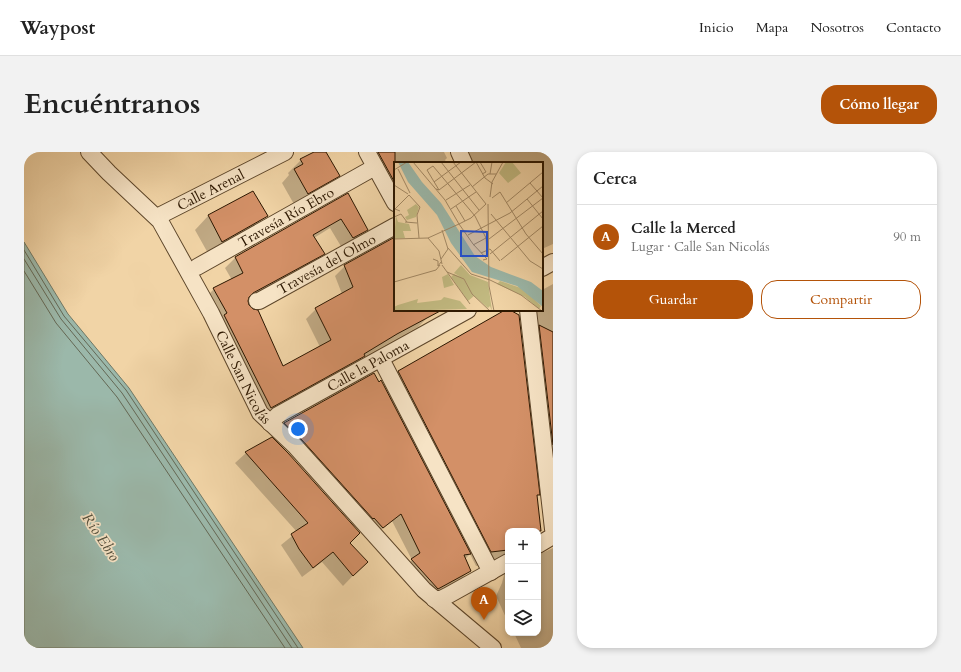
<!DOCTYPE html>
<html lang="es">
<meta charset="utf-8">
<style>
body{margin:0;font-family:Cardo,serif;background:#f2f2f2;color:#222}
.controls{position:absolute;right:12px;bottom:12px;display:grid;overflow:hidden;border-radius:8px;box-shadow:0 2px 6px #0003}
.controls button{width:36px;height:36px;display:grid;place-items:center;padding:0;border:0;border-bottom:1px solid #e0e0e0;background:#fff;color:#222;font:20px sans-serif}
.you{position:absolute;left:274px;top:277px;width:14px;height:14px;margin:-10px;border:3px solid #fff;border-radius:50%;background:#1a73e8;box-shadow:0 0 0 6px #1a73e833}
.badge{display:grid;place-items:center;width:26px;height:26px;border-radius:50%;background:#b45309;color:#fff;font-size:13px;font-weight:700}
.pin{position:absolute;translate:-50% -33px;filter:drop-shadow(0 1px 2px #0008)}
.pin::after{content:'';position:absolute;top:21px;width:14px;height:12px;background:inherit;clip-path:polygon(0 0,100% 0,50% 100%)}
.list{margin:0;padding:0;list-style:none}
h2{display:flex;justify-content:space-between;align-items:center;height:52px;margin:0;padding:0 16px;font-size:17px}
h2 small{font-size:13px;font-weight:400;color:#767676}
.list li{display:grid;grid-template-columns:26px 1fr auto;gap:12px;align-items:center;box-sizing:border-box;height:64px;padding:0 16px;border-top:1px solid #e0e0e0}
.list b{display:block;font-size:15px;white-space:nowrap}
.list p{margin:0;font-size:13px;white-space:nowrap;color:#767676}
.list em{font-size:13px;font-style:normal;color:#767676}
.actions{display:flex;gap:8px;padding:12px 16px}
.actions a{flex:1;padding:9px 0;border:1px solid #b45309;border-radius:16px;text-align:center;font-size:14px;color:#b45309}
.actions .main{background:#b45309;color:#fff}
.icon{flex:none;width:22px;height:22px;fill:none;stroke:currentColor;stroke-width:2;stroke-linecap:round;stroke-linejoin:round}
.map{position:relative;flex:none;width:529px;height:496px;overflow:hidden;border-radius:16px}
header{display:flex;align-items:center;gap:24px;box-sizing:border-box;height:56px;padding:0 20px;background:#fff;border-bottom:1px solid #e0e0e0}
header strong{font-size:19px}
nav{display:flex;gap:22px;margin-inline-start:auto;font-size:14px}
.intro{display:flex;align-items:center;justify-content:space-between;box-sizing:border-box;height:96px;padding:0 24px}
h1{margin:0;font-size:28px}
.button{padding:10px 18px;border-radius:16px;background:#b45309;color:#fff;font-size:14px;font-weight:700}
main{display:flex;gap:24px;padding:0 24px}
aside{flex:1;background:#fff;border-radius:16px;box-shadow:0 2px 6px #0003}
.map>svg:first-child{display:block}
.water{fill:#9bb8aa;stroke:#6f7866}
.shadow{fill:#0003}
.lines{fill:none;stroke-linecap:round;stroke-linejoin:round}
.shore{stroke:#646855;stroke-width:1}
.building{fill:#d39067;stroke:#2c1700}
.street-casing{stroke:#5d462a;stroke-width:18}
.street{stroke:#f6e3c5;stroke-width:16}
.labels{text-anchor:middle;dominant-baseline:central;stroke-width:3.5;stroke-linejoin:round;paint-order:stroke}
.street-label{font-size:14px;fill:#2c1700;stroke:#f6e3c5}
.water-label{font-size:15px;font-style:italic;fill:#534f3c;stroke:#f6e3c5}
.inset-road{fill:none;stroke:#a28864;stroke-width:1}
.view{fill:#1d4ed8;fill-opacity:0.15;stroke:#1d4ed8;stroke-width:2}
.inset-edge{fill:none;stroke:#2c1700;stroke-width:2}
</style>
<header>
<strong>Waypost</strong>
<nav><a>Inicio</a><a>Mapa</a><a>Nosotros</a><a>Contacto</a></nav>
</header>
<div class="intro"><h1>Encuéntranos</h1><a class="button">Cómo llegar</a></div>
<main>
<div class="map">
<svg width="529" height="496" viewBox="0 0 529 496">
<rect width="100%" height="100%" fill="#f1d4a6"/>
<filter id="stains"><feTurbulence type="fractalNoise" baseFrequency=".005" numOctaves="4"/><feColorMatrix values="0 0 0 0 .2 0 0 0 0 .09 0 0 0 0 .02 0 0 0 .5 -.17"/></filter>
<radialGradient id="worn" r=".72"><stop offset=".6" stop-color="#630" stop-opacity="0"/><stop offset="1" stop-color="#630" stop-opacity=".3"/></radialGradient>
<path class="water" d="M0,90L44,162L105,236L279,496H0Z"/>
<path class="shadow" d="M293,0H301L314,24L302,37L271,54L258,31L265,23L264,21L277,8Z
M335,0H420L423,6L421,8L423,11H371V63L369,57Z
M430,0H529V92L518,97V11H437Z
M229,41L242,64L229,78L185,103L171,78L184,64Z
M324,42L343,78L333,88L318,96L306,76L290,86L299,102L289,112L223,148L258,215L296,195L282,167L292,157L318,142L311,124L321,114L371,85V158H401L404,165L394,175L336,207L330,214L237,266L180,147L190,137L208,128L201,116L211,106Z
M529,132V354L502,158H518V138Z
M483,158H484L512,344L516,380L514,382V379H484V470L472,444L478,431L483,411L452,414L446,402L441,407L446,418L438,426L406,444L380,416L388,408L368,369L351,383L253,279L261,271L354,231L359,234L374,219Z
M247,286L325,390L342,410L319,434L298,410L278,425L257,393L273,380L211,311L222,301Z
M529,396V496H497L490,481H514V403Z"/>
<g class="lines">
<path class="shore" d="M0,98L40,164L102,238L274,496
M0,107L37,167L98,241L268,496
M0,119L32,171L93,245L261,496"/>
</g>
<path class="building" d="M290,0H302L316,24L284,42L270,17L279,12L276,7Z
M354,0H371V31Z
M229,39L244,64L198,90L184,63Z
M324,41L344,78L329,86L317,67L289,83L301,102L229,141L225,145L224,149L225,153L229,157L234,158L259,214L307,188L291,156L329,135L320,113L371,85V158H418L373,182L340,202L341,204L247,256L200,163L203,161L189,136L219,121L211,105Z
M481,158H486L495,163L516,343H513L517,379H484V398L467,400L374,219Z
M515,173L529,180V293Z
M350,221L355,230L357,228L447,402L440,403L447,419L414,437L387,407L396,401L377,362L359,376L350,366L349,367L278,288L260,271Z
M248,285L264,301L336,381L326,391L344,410L329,424L309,400L289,416L275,397L267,382L284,371L221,300Z"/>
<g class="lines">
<g class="street-casing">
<g id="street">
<path id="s1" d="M65,0L85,21L136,69L187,161L236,261L271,294L400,438L469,496"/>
<path d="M343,0L371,51"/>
<path d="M435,0L440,11"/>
<path id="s2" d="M133,65L261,0"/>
<path id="s3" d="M173,115L351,15"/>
<path d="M518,116L529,110"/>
<path id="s4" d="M233,149H235L371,74"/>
<path d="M504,158L529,377"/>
<path d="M357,207L467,420"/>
<path id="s5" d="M246,271L254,263L444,158"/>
<path d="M514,393L529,384"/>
<path d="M410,447H417L423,444L484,410"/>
</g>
</g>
<use href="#street" class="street"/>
</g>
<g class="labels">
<g class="street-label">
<text stroke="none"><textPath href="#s2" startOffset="60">Calle Arenal</textPath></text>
<text stroke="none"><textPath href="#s3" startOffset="102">Travesía Río Ebro</textPath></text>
<text stroke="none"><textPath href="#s4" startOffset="79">Travesía del Olmo</textPath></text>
<text stroke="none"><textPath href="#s5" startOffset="114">Calle la Paloma</textPath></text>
<text stroke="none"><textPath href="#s1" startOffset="276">Calle San Nicolás</textPath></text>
</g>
<g class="water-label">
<text transform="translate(77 385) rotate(56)">Río Ebro</text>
</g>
</g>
<g transform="translate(370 10)">
<rect width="149" height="149" fill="#f1d4a6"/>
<path d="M112,0H118L127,11L114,21L105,11ZM22,42L25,45L22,55L13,58L11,55L15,53L13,48ZM2,54L4,60L15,62L17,69H9L11,76L0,77ZM67,103L76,113L94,120L98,149L96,144L94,146L80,134L74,139L57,115L60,112L69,116L75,125L70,117L60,111ZM54,112L60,123L50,126L48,115ZM106,119L130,127L147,144L145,147L131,135L103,122ZM50,135L66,139L73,147L0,149V145L4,143L24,137L23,141L47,138Z" fill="#c2ba81"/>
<path d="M4,0H14L28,20L47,41L81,94L97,105L137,120L149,129V145L123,124L78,110L57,81L43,53L14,20Z" fill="#9bb8aa"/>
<path class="inset-road" d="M19,0L51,38L65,62L77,56L92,42M47,0L85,48M59,0L92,42M86,0L92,10L88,12M4,7L16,31M0,8L13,0M96,12L98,0M40,20L67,0M136,21L149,36M0,23L14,32M78,25L94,12H102M42,27L45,28L82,0L91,16L99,22M45,28L33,8L39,4L81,54L92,76L93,88M15,33L26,45L23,53L25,76M96,35L98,20L109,0M98,36L106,30L132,72L149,92M133,37L149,57M52,38L76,23M112,41L149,10M94,42L95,124L100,149M62,44L71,59M57,47L82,30M6,49L1,47L15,33M97,52L136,99L149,107M0,55L7,52L13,60M11,60L23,61M74,73L116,51L149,24M34,76L45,89L48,102M0,77L34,76L65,62L79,82L93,97L89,98M95,77L149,36M79,83L92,76M54,86L77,112L96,118L127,133L148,149M87,91L96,87L106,99M96,92L149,49M39,97L44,99V104L47,100M47,97L54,87L48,68M107,98L149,64M48,103L76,142M53,110L70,117L78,132L96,149M0,120L42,108L46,103"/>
<path class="view" d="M67,69L93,70V94H67Z"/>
<rect width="149" height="149" class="inset-edge"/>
</g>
<rect width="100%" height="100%" filter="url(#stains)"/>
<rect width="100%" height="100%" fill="url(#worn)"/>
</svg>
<div class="controls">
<button>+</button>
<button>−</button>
<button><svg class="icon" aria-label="layers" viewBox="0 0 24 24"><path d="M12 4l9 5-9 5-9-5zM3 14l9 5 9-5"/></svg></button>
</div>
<div class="you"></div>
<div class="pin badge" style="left:460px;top:468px">A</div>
</div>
<aside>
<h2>Cerca<small></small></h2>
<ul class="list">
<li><span class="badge">A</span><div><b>Calle la Merced</b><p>Lugar · Calle San Nicolás</p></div><em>90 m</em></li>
</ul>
<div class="actions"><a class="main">Guardar</a><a>Compartir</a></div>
</aside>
</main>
